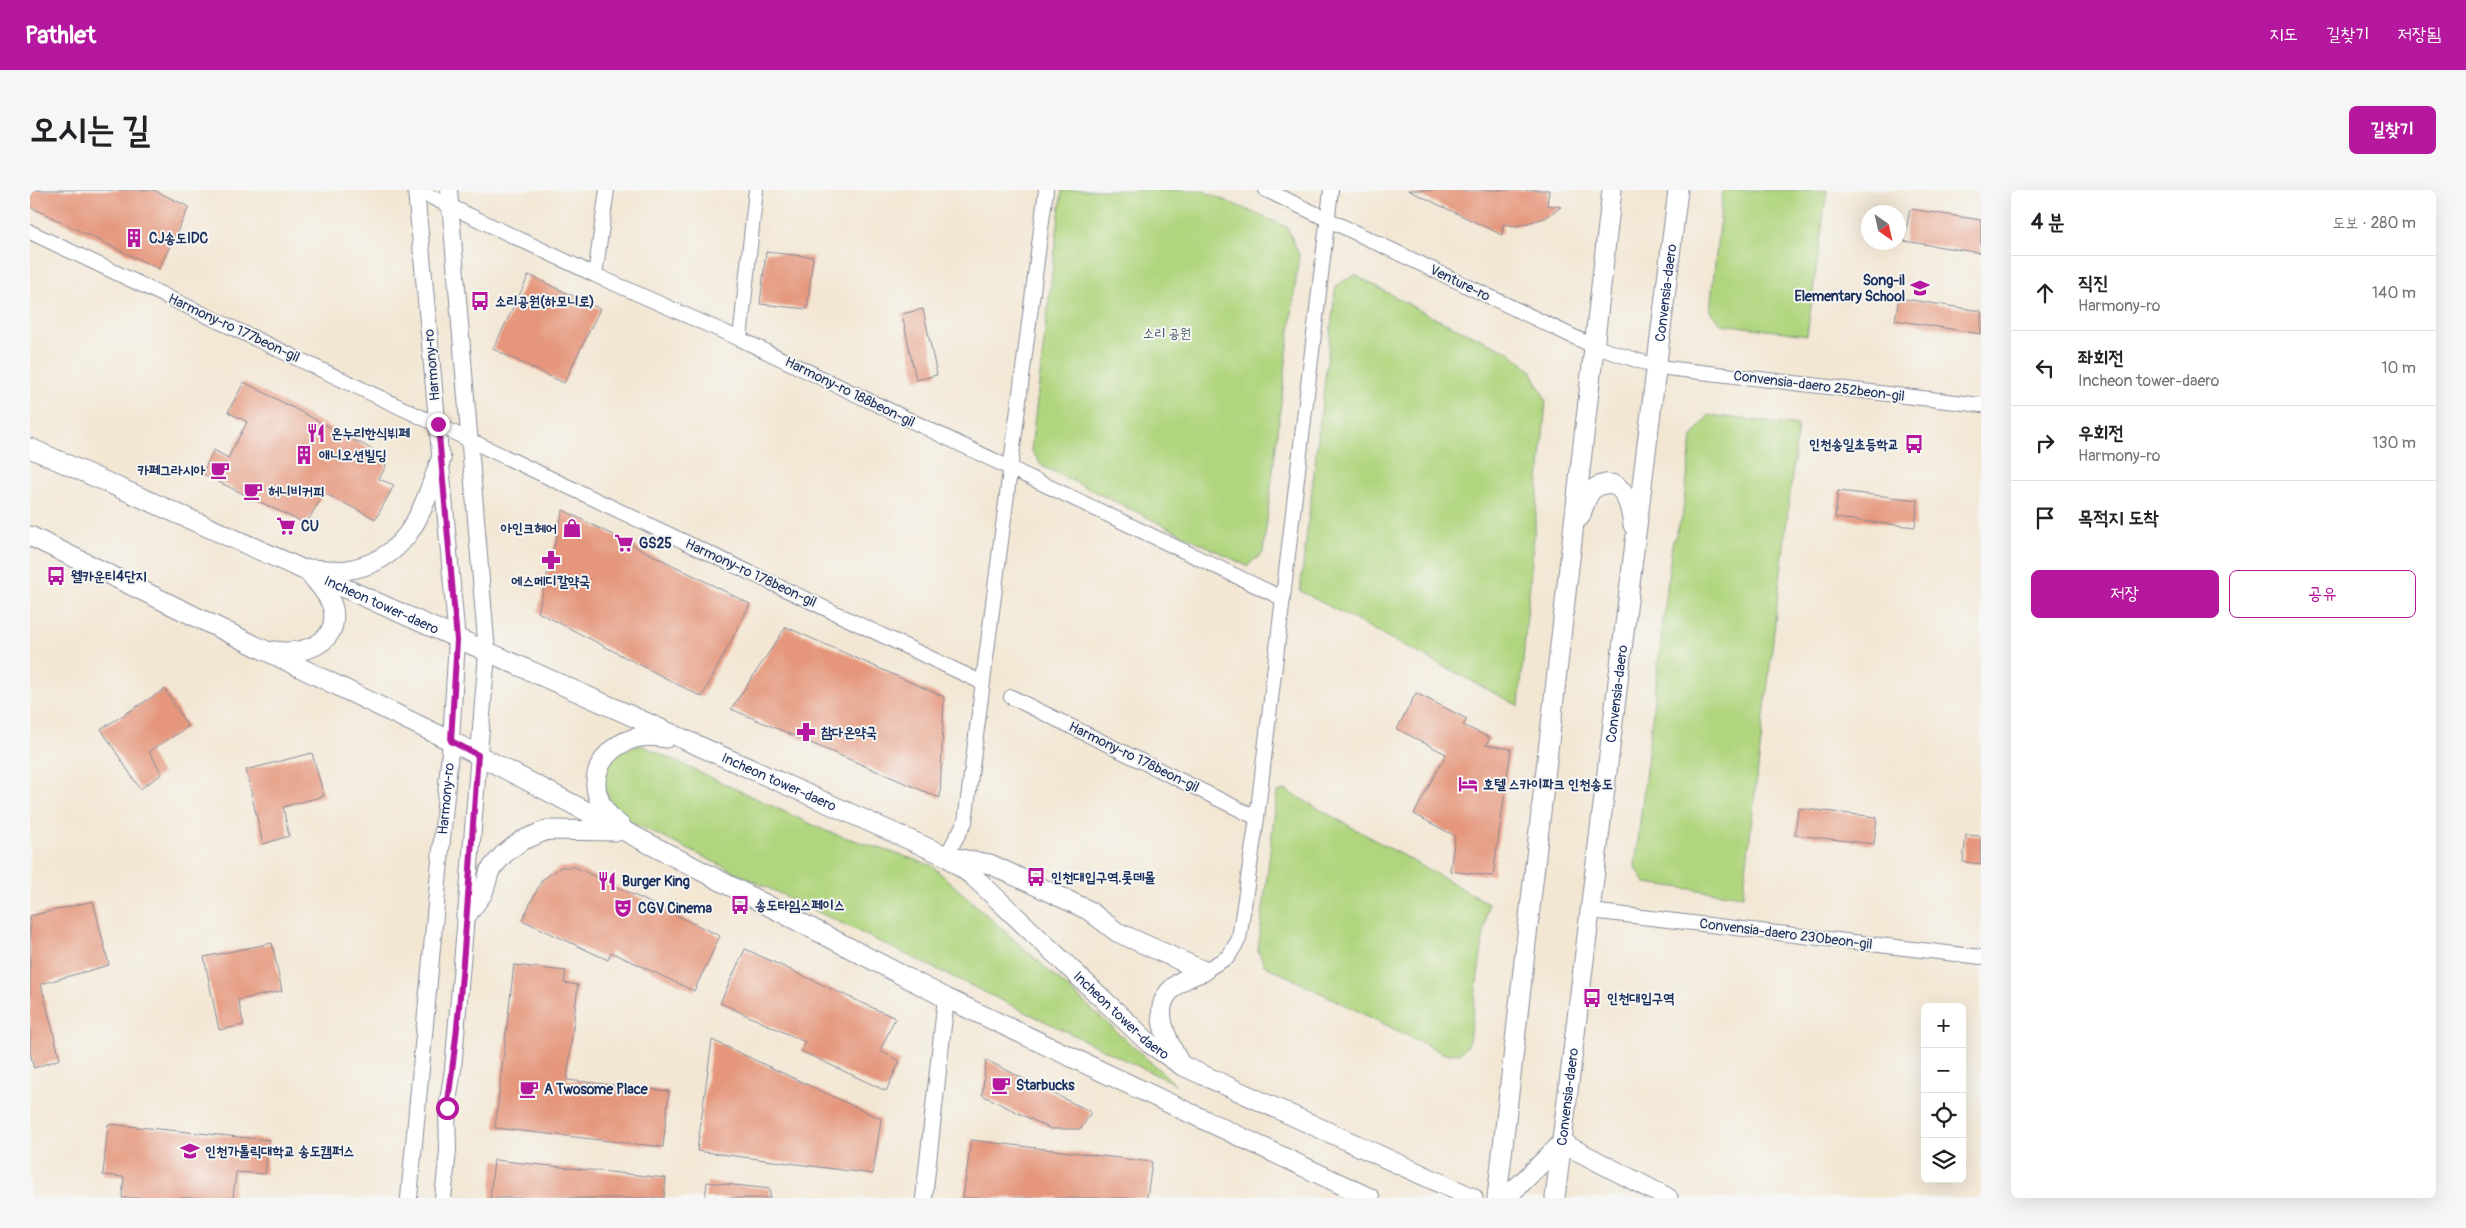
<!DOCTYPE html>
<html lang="ko">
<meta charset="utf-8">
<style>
body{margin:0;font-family:Pangolin,"Poor Story",sans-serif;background:#f6f6f6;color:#202124}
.controls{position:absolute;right:15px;bottom:15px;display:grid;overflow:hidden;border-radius:8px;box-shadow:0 5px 20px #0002}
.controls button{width:45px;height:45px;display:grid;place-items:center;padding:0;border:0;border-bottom:1px solid #e0e0e0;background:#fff;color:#202124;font:25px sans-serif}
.compass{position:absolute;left:1831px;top:15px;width:45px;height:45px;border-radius:50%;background:#fff;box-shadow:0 5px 20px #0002;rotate:146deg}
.stop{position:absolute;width:15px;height:15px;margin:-11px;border:4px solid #b5179e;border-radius:50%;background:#fff}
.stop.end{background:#b5179e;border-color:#fff;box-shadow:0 1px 5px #0008}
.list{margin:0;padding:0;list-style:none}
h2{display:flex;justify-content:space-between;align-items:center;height:65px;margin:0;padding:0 20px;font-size:21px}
h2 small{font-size:16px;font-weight:400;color:#757577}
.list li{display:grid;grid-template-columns:32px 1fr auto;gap:15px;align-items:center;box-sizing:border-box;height:75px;padding:0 20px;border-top:1px solid #e0e0e0}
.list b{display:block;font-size:19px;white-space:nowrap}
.list p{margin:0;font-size:16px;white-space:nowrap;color:#757577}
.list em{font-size:16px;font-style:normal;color:#757577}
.actions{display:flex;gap:10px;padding:15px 20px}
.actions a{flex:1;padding:11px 0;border:1px solid #b5179e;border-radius:8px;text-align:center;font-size:18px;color:#b5179e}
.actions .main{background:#b5179e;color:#fff}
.icon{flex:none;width:28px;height:28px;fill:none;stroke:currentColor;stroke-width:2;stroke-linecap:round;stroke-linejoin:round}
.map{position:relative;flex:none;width:1951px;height:1008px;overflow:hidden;border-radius:8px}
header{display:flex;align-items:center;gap:30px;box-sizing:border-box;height:70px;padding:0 25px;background:#b5179e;color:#fff}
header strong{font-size:24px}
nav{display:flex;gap:28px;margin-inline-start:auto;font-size:18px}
.intro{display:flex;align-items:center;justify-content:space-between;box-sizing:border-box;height:120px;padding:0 30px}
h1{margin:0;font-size:35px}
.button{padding:12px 22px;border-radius:8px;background:#b5179e;color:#fff;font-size:18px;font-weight:700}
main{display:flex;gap:30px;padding:0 30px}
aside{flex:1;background:#fff;border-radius:8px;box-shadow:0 5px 20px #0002}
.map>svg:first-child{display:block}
.green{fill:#b0d57e;stroke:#66826e}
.building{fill:#e5967c}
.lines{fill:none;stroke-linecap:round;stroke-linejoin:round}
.minor-casing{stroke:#878b99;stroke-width:16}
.tertiary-casing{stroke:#878b99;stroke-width:18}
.secondary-casing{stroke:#878b99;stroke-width:21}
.minor{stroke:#fff;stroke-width:14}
.tertiary{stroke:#fff;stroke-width:16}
.secondary{stroke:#fff;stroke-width:19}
.route{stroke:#b5179e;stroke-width:6}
.labels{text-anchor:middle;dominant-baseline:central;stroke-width:4;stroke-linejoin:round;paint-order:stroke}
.poi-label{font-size:14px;font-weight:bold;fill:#1b2f5e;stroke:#f6f6f2;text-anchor:start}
.street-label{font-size:14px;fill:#1b2f5e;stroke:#f6f6f2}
.park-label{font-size:14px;fill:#405866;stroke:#f6f6f2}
</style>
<header>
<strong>Pathlet</strong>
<nav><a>지도</a><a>길찾기</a><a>저장됨</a></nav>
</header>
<div class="intro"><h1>오시는 길</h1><a class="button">길찾기</a></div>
<main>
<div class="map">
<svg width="1951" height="1008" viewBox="0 0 1951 1008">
<rect width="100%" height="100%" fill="#f6f6f2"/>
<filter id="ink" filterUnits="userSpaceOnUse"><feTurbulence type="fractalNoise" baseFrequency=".02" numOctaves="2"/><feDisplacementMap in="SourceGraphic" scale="10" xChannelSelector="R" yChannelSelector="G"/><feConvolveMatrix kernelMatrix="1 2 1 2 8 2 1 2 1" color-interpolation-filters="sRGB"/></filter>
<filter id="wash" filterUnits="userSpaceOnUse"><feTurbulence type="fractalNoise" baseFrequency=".0096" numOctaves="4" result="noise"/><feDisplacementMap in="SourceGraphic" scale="20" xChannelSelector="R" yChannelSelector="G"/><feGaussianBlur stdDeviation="1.12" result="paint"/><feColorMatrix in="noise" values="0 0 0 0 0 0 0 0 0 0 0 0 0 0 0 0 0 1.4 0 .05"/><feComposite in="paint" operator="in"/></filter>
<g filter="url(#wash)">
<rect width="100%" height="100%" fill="#f3e7d4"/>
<path class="green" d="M1032,0H1171L1257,37L1269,65L1233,363L1217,376L1012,276L1001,260Z
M1693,0H1797L1777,145L1691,134L1680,120Z
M1325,85L1402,127L1478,161L1501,180L1516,211L1489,516L1270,401L1306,95Z
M1679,225L1768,236L1713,706L1615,693L1605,676L1642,354L1652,328L1662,247Z
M611,555L796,641L901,675L1145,894L595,629C578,612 561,584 586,565C592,560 603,558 611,555Z
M1255,600L1458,713L1439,851C1434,863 1428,864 1415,864L1234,775L1228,761L1247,602Z"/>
<g id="blocks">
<path class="building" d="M0,0H124L159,17L129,79L0,17Z
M1378,0H1519L1517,15L1531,17L1515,28L1486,36L1473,34L1472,45Z
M1880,19L1951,30V63L1874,51Z
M736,62L783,67L777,119L730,114Z
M499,85L570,119L534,193L463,159Z
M1869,108L1951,121V144L1865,130Z
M893,119L907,185L886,190L872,124Z
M214,192L347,262L356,276L349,289L364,295L346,329L294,303L276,334L172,284L184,260L198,268L217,232L198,222Z
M1808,301L1888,310L1885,337L1805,328Z
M533,320L720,414L672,507L508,422Z
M756,437L914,507L910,608L701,519Z
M135,499L158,537L119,561L132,584L110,599L71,539Z
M1386,503L1437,529L1433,535L1460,548L1456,555L1481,559L1463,686L1420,681L1425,646L1384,624L1416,564L1367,539Z
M282,563L294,606L253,617L259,646L233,654L216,580Z
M1768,618L1847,627L1844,654L1765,645Z
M1936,645L1951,646V674L1933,672Z
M531,677H545L690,746L664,801L581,762L578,770L492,730L512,690Z
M63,711L79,775L11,794L30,869L4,878L0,863V726Z
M242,753L252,801L208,810L214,835L189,840L174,767Z
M715,759L865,828L850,861L870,871L856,901L771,861L775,852L690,813Z
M484,775L536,781L534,793L548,795L537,890L639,901L633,957L465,938Z
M682,850L851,929L843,984L667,961Z
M956,870L1061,922L1051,939H1021L952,905Z
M78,934L239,950L235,984L206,982L203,1008H92L94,987L73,985Z
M941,950L1122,972L1117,1008H933Z
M464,970L636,988L634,1008H460Z
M677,992L740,999V1008H675Z"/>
</g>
</g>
<g filter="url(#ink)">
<use href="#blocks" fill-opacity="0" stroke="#878b99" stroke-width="1"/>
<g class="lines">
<g class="minor-casing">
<path id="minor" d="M386,0L565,85L710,149L1252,408
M1236,0L1563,156L1628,177L1951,215
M0,42L953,493
M565,85L577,0
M710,149L726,0
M981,507L1227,628
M916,666L935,632L1016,0
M1561,721L1951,767
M1174,781L1198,767L1209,749L1227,628L1301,0"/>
</g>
<g class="tertiary-casing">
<g id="tertiary">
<path id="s1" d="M379,1008L421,551L427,450L386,0"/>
<path d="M413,1008L418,961L417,918L423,879L436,726L457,463L419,0"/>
<path d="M894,1008L916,808"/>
</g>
</g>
<g class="secondary-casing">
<g id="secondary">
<path id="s2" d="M0,258L916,666L944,687L1119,853L1151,875L1443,1008"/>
<path d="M1550,327C1553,319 1556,308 1561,301C1565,297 1570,295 1575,294C1596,291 1601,321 1603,335"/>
<path d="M0,346L421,551L916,808L1340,1008"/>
<path d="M279,379C291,379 305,382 317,380C380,370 392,320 411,269"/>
<path d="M244,461C271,465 310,455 303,419C300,406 290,396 282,386"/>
<path d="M591,636C538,598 577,535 636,548"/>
<path d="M920,667L960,674L1058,720L1087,742L1174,781"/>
<path d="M436,726L453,703L460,680L474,664L491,651L517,640L588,641"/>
<path d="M1148,870C1124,827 1121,799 1174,781"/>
<path d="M1467,1008L1582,0"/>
<path d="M1476,1008L1532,953L1638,1008"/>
<path id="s3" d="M1525,1008L1648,0"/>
</g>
</g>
<use href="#minor" class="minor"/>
<use href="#tertiary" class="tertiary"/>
<use href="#secondary" class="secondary"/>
</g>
</g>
<g class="lines" filter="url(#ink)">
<path class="route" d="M408,234L427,450L421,551L448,565C439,682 434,801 417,918"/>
</g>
<defs>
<g id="building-bare" transform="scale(1.5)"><path d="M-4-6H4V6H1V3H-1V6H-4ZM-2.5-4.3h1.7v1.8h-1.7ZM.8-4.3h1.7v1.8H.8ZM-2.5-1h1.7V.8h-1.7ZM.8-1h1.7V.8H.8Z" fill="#b5179e" stroke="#f6f6f2" stroke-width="2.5" paint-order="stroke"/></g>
<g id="school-bare" transform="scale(1.5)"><path d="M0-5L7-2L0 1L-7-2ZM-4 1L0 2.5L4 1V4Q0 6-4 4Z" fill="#b5179e" stroke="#f6f6f2" stroke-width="2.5" paint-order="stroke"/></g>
<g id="bus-bare" transform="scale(1.5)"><path d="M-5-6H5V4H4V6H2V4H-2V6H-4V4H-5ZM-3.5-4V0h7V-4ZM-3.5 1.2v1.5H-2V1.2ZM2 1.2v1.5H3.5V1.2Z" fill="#b5179e" stroke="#f6f6f2" stroke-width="2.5" paint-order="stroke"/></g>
<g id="restaurant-bare" transform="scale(1.5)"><path d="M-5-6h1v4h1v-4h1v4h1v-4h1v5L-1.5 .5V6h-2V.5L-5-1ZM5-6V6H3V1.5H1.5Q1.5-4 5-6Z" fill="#b5179e" stroke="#f6f6f2" stroke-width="2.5" paint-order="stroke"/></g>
<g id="cafe-bare" transform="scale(1.5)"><path d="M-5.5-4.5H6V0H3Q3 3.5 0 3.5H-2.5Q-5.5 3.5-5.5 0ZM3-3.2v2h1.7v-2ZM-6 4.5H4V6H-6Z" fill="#b5179e" stroke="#f6f6f2" stroke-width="2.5" paint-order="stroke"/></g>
<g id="supermarket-bare" transform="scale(1.5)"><path d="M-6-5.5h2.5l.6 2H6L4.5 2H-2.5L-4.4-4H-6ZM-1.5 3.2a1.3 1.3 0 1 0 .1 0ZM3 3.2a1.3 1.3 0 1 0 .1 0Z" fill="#b5179e" stroke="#f6f6f2" stroke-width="2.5" paint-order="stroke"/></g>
<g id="shop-bare" transform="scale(1.5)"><path d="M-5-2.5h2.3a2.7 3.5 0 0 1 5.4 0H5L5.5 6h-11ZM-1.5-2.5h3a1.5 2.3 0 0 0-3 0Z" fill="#b5179e" stroke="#f6f6f2" stroke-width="2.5" paint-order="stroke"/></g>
<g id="pharmacy-bare" transform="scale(1.5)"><path d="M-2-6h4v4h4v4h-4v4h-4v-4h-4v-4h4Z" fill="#b5179e" stroke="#f6f6f2" stroke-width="2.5" paint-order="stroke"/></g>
<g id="hotel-bare" transform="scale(1.5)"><path d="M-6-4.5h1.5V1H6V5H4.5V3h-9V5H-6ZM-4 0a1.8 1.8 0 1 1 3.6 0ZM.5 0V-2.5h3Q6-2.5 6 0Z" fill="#b5179e" stroke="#f6f6f2" stroke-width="2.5" paint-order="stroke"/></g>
<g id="theatre-bare" transform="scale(1.5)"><path d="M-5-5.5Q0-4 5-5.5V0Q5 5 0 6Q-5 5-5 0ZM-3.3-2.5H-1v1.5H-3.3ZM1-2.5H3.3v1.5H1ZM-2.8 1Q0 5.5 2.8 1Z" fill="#b5179e" stroke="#f6f6f2" stroke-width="2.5" paint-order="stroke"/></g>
</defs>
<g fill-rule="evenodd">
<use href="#building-bare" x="104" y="48"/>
<use href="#school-bare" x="1890" y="98"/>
<use href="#bus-bare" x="450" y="111"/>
<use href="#restaurant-bare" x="286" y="243"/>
<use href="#bus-bare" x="1884" y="254"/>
<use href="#building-bare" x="274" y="265"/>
<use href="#cafe-bare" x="190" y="280"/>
<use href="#cafe-bare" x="223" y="301"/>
<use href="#supermarket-bare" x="256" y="336"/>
<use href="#shop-bare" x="542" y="338"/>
<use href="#supermarket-bare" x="594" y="353"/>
<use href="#pharmacy-bare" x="521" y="370"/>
<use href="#bus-bare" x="26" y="386"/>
<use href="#pharmacy-bare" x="776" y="542"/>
<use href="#hotel-bare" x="1438" y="594"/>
<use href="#bus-bare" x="1006" y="687"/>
<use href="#restaurant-bare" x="577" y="691"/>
<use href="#bus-bare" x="710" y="715"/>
<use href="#theatre-bare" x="593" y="718"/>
<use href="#bus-bare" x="1562" y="808"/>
<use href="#cafe-bare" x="971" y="895"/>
<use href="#cafe-bare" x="499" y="899"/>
<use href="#school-bare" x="160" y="961"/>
</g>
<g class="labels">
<g class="poi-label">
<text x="119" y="48">CJ송도IDC</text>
<text x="1875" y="90" text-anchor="end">Song-il<tspan x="1875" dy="16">Elementary School</tspan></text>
<text x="465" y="111">소리공원(하모니로)</text>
<text x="301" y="243">온누리한식뷔페</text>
<text x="1869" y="254" text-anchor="end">인천송일초등학교</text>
<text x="289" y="265">애니오션빌딩</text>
<text x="175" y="280" text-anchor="end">카페그라시아</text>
<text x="238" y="301">허니비커피</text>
<text x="271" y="336">CU</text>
<text x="527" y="338" text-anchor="end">아인크헤어</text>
<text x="609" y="353">GS25</text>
<text x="41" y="386">웰카운티4단지</text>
<text x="521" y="391" text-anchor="middle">에스메디칼약국</text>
<text x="791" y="542">참다온약국</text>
<text x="1453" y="594">호텔 스카이파크 인천송도</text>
<text x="1021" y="687">인천대입구역.롯데몰</text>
<text x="592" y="691">Burger King</text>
<text x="725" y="715">송도타임스페이스</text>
<text x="608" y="718">CGV Cinema</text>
<text x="1577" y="808">인천대입구역</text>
<text x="986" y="895">Starbucks</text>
<text x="514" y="899">A Twosome Place</text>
<text x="175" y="961">인천가톨릭대학교 송도캠퍼스</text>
</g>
<g class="street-label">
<text transform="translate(1430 93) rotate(26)">Venture-ro</text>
<text stroke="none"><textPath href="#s3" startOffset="912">Convensia-daero</textPath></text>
<text transform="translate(204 138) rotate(25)">Harmony-ro 177beon-gil</text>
<text transform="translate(402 175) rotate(-95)">Harmony-ro</text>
<text transform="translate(1789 196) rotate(7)">Convensia-daero 252beon-gil</text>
<text transform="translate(820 202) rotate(26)">Harmony-ro 188beon-gil</text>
<text transform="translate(721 383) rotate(25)">Harmony-ro 178beon-gil</text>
<text stroke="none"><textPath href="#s2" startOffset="385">Incheon tower-daero</textPath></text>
<text stroke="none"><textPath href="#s3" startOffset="508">Convensia-daero</textPath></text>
<text transform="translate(1104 567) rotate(26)">Harmony-ro 178beon-gil</text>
<text stroke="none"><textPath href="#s2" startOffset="820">Incheon tower-daero</textPath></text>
<text stroke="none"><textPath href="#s1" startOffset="401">Harmony-ro</textPath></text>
<text transform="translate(1756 744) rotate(7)">Convensia-daero 230beon-gil</text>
<text stroke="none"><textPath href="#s2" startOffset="1240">Incheon tower-daero</textPath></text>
<text stroke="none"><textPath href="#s3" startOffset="102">Convensia-daero</textPath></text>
</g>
<g class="park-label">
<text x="1137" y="143">소리 공원</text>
</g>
</g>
</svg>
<div class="controls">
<button>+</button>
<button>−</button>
<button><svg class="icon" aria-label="locate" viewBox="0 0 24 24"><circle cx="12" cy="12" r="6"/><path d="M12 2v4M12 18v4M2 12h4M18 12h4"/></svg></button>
<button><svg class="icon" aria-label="layers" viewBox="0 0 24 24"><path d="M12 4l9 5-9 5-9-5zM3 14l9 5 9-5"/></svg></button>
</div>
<svg class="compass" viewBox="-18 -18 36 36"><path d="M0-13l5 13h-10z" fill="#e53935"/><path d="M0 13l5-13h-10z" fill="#757577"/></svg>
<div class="stop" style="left:417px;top:918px"></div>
<div class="stop end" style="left:408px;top:234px"></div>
</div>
<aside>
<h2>4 분<small>도보 · 280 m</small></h2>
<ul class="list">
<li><svg class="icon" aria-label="ahead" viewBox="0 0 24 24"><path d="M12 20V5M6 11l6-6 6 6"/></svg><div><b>직진</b><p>Harmony-ro</p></div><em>140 m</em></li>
<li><svg class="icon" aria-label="left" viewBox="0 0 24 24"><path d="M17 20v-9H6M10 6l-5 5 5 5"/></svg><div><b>좌회전</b><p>Incheon tower-daero</p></div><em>10 m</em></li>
<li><svg class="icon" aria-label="right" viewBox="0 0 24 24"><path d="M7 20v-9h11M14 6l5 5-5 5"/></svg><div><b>우회전</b><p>Harmony-ro</p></div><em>130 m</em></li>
<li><svg class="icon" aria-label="arrive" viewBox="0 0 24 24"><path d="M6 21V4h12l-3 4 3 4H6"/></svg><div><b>목적지 도착</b></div></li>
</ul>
<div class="actions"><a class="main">저장</a><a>공유</a></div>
</aside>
</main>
